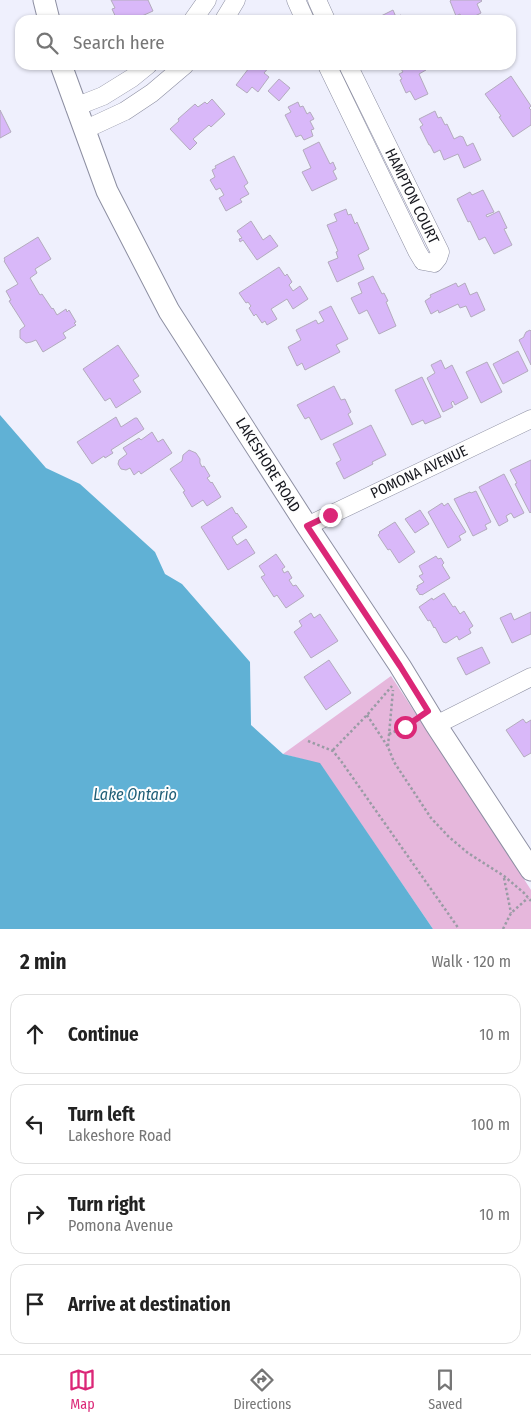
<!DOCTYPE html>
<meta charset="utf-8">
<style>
body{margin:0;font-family:"Fira Sans Condensed",sans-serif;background:#f6f6f6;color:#222}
.stop{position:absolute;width:15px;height:15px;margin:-11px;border:4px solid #db2777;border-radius:50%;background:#fff}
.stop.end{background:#db2777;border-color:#fff;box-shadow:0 1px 5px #0008}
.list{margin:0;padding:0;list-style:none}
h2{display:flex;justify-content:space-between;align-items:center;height:65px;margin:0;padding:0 20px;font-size:21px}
h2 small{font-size:16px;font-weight:400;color:#767676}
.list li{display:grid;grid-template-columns:32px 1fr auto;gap:15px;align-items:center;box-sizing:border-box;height:80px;margin:0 10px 10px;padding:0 10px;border:1px solid #e0e0e0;border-radius:15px}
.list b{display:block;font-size:19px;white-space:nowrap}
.list p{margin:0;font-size:16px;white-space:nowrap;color:#767676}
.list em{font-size:16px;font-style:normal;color:#767676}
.icon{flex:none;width:28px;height:28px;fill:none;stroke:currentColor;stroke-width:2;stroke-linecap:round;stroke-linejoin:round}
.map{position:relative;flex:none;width:531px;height:929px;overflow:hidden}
.search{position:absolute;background:#fff;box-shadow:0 1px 4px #0004;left:15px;right:15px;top:15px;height:55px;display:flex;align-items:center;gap:12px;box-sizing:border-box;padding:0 18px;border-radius:15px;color:#767676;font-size:19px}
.sheet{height:425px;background:#fff}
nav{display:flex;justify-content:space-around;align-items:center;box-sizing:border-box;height:70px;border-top:1px solid #e0e0e0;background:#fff;font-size:14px;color:#767676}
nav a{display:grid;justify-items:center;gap:2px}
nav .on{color:#db2777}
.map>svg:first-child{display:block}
.green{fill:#e6b7dc}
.water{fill:#60b1d5}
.building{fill:#d9b8f9;stroke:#b3abbd}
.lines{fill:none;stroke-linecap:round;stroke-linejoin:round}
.minor-casing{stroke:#8d8fa2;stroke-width:19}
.major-casing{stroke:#8d8fa2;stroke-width:23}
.path{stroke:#9a9ba5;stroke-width:2.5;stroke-dasharray:2.5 2.5;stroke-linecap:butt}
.minor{stroke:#fff;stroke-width:18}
.major{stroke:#fff;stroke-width:21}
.route{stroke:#db2777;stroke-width:6}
.labels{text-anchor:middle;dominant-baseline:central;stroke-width:4;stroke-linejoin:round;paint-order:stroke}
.street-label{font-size:15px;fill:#16171e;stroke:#fefefe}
.water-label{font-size:16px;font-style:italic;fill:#1f5e77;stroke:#fefefe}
</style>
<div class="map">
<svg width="531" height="929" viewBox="0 0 531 929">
<rect width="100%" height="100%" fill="#eff0fd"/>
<path class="green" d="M391,676L439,749L507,842L505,850L531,890V929H433L320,764L283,754Z"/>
<path class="water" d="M0,415L46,468L80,484L155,552L165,574L182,584L250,662L251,725L283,754L320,763L433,929H0Z"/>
<path class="building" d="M111,0H148L153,11L133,20H117L112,9L115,8Z
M451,0H481L482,1L477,4L481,13L467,20H462L460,14L456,16L450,1Z
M393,10L396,17L401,15L403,20H378L377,18Z
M248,65L250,66L251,65H271L264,73L269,77L258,92L252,87L247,93L236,85L249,68L247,67Z
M409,65H423L426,70L419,74L428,94L415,100L410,91L406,93L400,80L402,79L399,74L403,72L401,69Z
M511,76L531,106L529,108L531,110V125L513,137L499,117L501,116L485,94Z
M279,79L290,88L279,101L268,91Z
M212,99L225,114L211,127L209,125L193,139L197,143L190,150L170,129L179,121L178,119L195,104L198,107L205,102L207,104Z
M298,102L300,107L303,106L307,114L310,112L314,119L310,121L314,129L311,130L313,136L304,140L301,135L296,137L285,115L291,112L288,107Z
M0,110L11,132L0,138Z
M435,111L438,118L441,117L445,125L447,124L454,139L460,136L463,137L467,146L473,143L481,160L464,168L458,154L444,160L440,150L434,153L430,145H429L420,127L423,125L419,119Z
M319,142L330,164L333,162L336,169L333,171L337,179L312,191L302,172L311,168L303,150Z
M234,156L248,183L244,186L249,194L240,199L242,202L226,211L219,198L224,195L220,188L216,190L210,180L215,177L212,170L216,168L215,166Z
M483,190L494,212L486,215L487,217L499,211L507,228L504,229L512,245L494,254L485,237L479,240L470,221L468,222L457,199L470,192L472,195Z
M346,209L348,215L351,214L355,224L357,222L369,249L358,255L364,269L337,282L328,262L338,258L336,252L338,251L327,225L337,221L334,214Z
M251,221L263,240L270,235L278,246L257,260L243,240L240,242L239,239L242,238L237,231Z
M38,237L51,259L35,269L37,273L30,278L40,295L42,294L52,309L53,308L57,315L66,309L67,312L69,310L76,322L74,323L76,325L63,333L66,338L43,352L36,340L31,342L26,343L20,338V330L25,326L9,301L11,300L6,291L18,284L4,261L5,260L4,258Z
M279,267L285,276L287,274L292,282L289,285L293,291L300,286L308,299L293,309L287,299L271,309L277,319L267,325L265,321L262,323L256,314L254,316L249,308L251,306L248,302L246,303L239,293Z
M373,276L382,294L384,293L388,301L386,302L396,326L379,334L367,310L359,314L351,298L362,293L358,283Z
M456,283L458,287L465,283L470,295L477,292L485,310L471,317L466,306L460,308L458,304L439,313L438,310L431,314L425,301L431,297L430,295Z
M331,306L348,339L336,345L340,352L305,370L302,363L297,366L288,347L301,340L296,330L316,320L318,324L324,321L319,312Z
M530,330L531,331V365L519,340L524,337V336L526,332Z
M118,345L139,376L133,380L141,392L116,408L110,398L105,401L83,369Z
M518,351L528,371L503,384L493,364Z
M441,360L445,369L452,365L468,398L455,405L453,401L451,403L453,407L443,412L427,378L435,373L431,365Z
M487,362L502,392L481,403L466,372Z
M422,377L441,417L425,424L423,420L412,425L395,390Z
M334,386L341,400L345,399L351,412L348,414L353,424L321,440L309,417L305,419L297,405Z
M116,417L121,427L135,418H137L144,429L111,450L113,453L105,458L104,456L92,464L77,442Z
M371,425L386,455L372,462L373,464L344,479L336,463L341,460L333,444Z
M152,432L158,442L163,439L172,453L141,474L139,471L134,475L130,468L126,470L121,469L118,464L119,460L127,454L123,448L139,438L141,440Z
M189,450L196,453L200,459V463L202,467L204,466L210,476L207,478L211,483L212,482L221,497L207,506L203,500L192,507L183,492L185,491L170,469L182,461L183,455Z
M531,460V512L530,513L515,484L517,483L510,470Z
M504,474L524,513L514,518L511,513L506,516L508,521L499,526L479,487Z
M476,491L491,522L485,525L487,529L473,536L454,499L470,492L471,493Z
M442,503L444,506L448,503L466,532L459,536L461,540L448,548L428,512Z
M232,507L236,514L237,513L247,527L232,537L237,545L246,539L255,553L228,570L201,527Z
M420,510L429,524L415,533L405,519Z
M395,522L415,552L399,563L390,549L388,550L378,535L380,533L379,532Z
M276,554L285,567L282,569L284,573L288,571L292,578L289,580L293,586L296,585L304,596L286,608L277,595L274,597L261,577L265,575L259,566Z
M436,556L438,559L441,558L444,563L442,565L450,578L422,595L421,594L420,595L416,589L418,588L417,586L424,582L419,576L423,574L419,566Z
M444,593L453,607L455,606L460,614L464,611L473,626L469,629L471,633L459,640L457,636L446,643L443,642L435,627L434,628L430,620L428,621L419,607L432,598L433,600Z
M531,612V634L512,643L500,618L511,613L514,620Z
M311,613L314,618L320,614L338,641L311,658L294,632L302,626L299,621Z
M482,647L490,663L466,675L457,658Z
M329,660L351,693L326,710L304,677Z
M523,719L526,723L531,720V753L524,757L506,730Z"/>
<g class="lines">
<g class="minor-casing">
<path id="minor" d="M296,0L305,20
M317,0L326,20
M193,20L207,0
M224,20L236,0
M327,65L417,251L423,261L434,263L438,258L440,252L348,65
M75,107L103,96L132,78L148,65
M84,130L125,111L152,93L185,65
M307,526L531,419
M436,725L531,677"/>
</g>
<g class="major-casing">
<path id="major" d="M44,0L49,20
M61,65L107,191L169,311L307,526L400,666L436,725L531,870"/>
</g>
<path class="path" d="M367,715L388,747L394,762L431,818L449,837L468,853L504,876L524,893L531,901
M389,734L405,727L414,721
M308,741L333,751L341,761L459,929
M388,746L393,690
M333,750L367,715L392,686
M504,878L511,913
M503,929L511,913L528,898"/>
<use href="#minor" class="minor"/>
<use href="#major" class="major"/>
</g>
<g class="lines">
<path class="route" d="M330,515L307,526L400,666L428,711L405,727"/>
</g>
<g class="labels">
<g class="street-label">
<text transform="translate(412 196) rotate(64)">HAMPTON COURT</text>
<text transform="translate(268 465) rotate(58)">LAKESHORE ROAD</text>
<text transform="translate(419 472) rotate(-25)">POMONA AVENUE</text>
</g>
<g class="water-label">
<text x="135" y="794">Lake Ontario</text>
</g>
</g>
</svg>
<div class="stop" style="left:405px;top:727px"></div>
<div class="stop end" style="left:330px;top:515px"></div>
<div class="search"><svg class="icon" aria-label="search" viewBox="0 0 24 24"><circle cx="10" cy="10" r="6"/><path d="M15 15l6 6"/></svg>Search here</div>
</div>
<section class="sheet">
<h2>2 min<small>Walk · 120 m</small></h2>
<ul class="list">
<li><svg class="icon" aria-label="ahead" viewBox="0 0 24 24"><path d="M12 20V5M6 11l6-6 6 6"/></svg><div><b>Continue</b></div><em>10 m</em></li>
<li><svg class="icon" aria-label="left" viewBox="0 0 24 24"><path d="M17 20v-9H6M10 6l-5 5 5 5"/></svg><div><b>Turn left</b><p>Lakeshore Road</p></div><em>100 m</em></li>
<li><svg class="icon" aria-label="right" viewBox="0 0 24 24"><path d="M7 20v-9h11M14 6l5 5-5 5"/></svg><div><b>Turn right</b><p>Pomona Avenue</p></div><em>10 m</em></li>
<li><svg class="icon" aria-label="arrive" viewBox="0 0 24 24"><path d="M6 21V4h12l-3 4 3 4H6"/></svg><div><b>Arrive at destination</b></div></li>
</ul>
</section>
<nav>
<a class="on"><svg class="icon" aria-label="map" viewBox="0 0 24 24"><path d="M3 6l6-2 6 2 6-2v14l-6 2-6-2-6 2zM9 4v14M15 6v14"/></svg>Map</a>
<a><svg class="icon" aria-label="directions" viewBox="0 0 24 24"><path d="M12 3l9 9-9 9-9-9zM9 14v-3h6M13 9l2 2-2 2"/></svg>Directions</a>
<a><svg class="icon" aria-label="saved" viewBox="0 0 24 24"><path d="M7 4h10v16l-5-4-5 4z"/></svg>Saved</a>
</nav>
